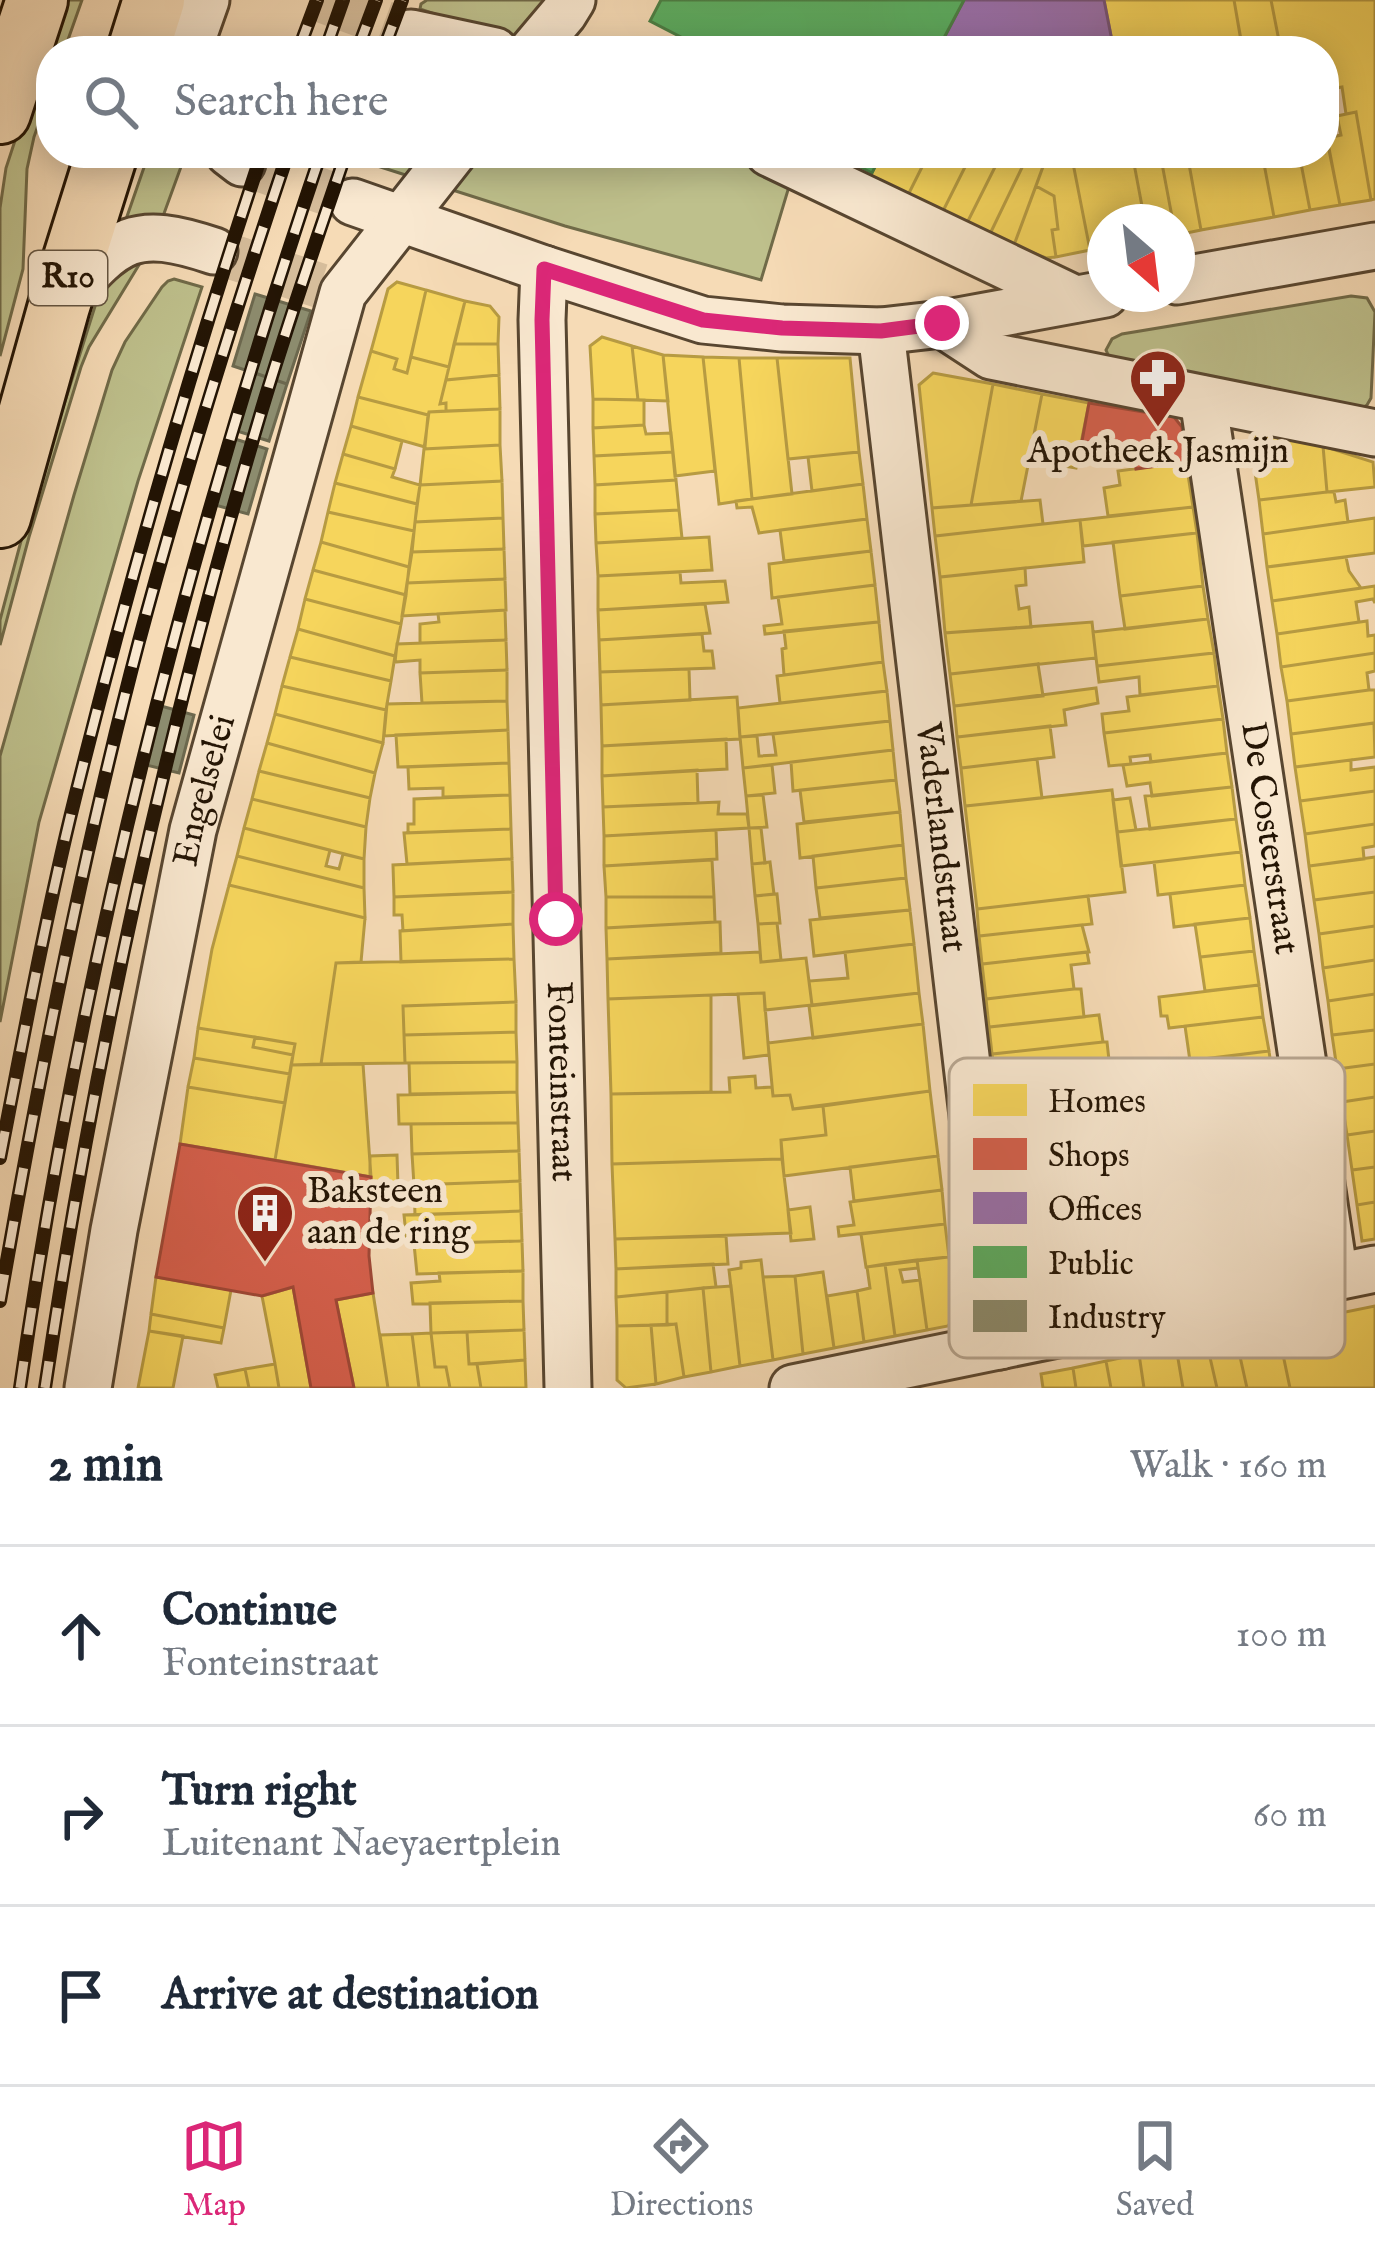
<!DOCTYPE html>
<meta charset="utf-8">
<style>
body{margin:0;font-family:"IM FELL English",serif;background:#f2f2f3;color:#1f2937}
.compass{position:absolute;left:1087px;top:204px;width:108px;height:108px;border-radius:50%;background:#fff;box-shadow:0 6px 30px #0003;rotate:152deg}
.stop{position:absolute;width:36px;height:36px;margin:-27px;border:9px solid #db2777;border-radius:50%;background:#fff}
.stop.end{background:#db2777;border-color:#fff;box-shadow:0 3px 12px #0008}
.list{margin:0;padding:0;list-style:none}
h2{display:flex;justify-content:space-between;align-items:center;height:156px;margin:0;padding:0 48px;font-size:51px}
h2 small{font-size:39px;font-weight:400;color:#747a83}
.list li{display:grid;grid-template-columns:78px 1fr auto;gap:36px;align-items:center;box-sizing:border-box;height:180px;padding:0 48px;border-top:3px solid #e0e1e3}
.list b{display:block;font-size:45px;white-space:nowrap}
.list p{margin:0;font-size:39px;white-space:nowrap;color:#747a83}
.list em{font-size:39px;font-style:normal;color:#747a83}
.icon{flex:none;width:66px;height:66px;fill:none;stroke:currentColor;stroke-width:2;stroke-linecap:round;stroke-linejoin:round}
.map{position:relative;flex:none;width:1375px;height:1388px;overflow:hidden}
.search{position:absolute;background:#fff;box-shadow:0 6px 30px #0003;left:36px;right:36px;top:36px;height:132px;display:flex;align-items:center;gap:30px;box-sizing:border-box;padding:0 42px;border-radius:48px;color:#747a83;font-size:45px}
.sheet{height:696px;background:#fff}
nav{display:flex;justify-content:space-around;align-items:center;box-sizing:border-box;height:168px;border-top:3px solid #e0e1e3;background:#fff;font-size:33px;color:#747a83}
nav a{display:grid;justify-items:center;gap:6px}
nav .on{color:#db2777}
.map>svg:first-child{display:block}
.green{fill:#bec08c;stroke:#706a48;stroke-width:3}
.homes{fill:#f6d55c;stroke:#b79b42;stroke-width:3}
.shops{fill:#d6604d;stroke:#a04937;stroke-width:3}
.offices{fill:#9970ab;stroke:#765479;stroke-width:3}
.public{fill:#5aae61;stroke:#4a8045;stroke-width:3}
.industry{fill:#8c8c6e;stroke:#6c684e;stroke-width:3}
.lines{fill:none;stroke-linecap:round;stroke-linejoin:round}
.minor-tunnel{stroke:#d6bd9b;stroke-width:45;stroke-dasharray:45 22;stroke-linecap:butt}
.minor-casing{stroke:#584630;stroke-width:51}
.major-casing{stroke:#231404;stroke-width:66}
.minor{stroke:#f9e8d0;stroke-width:45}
.major{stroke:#f6dbb6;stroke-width:60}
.rail-casing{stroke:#231404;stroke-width:14}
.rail{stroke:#f9e8d0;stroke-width:9;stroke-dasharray:27;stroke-linecap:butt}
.route{stroke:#db2777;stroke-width:15}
.labels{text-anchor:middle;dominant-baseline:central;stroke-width:12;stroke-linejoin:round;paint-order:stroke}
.shield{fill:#f9e8d0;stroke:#635441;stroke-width:3}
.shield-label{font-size:33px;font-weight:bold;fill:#231404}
.poi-label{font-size:36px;fill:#231404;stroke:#f9e8d0}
.street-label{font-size:36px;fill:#231404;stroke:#f9e8d0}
.key{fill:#f9e8d0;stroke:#b9a893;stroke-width:3}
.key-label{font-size:33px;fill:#231404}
</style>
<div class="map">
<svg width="1375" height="1388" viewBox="0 0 1375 1388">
<rect width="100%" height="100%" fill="#f6dbb6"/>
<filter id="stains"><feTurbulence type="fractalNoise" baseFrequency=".00167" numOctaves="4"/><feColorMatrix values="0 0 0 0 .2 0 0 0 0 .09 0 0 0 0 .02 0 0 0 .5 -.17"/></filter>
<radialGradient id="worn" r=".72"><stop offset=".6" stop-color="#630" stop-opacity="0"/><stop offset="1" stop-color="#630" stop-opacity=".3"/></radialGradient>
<path class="green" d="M61,0H82L64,51H51V89L34,137L27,169L23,269L0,356V208L6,168Z
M427,0H552L526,45L420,9L421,4Z
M149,153H186L162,219L123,228Z
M372,153H749L794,170L761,280L565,226L368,163Z
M145,255L89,347L81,367L29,537L0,645V620L21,541L97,300L107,280Z
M174,279L202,287L138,481L39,822L0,1022V756L74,495L112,370L125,342L162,287L168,281Z
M1351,296L1367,298L1375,312L1371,398L1367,405L1361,409L1110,359L1106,350L1112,339L1122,334Z"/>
<path class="homes" d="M1104,0H1234L1241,41L1191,51H1114Z
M1234,0H1271L1281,51H1243Z
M1271,0H1375V199L1371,200L1356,112L1346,114L1342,87L1324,90V51H1281Z
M1356,112L1371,200L1340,205L1327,138L1341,135L1337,116Z
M1327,140L1340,205L1310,210L1299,153H1324V141Z
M882,153H929L905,201L866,184Z
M929,153H972L941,215L905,201Z
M972,153H1002L966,225L941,215Z
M1002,153H1029L989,236L966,225Z
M1029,153H1048L1014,245L989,236Z
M1048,153H1071L1090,250L1056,257L1052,230L1058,229L1054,196L1036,186Z
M1071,153H1132L1145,222H1105V247L1090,250Z
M1132,153H1160L1173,222H1145Z
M1160,153H1187L1201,230L1177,235V222H1173Z
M1187,153H1262L1274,217L1201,230Z
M1262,153H1299L1310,210L1274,217Z
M1036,186L1054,196L1058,229L1052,230L1056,257L1046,258L1014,245Z
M397,282L426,290L407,373L394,369L397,359L371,351L388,289Z
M426,290L465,301L449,367L411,357Z
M465,301L490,306L499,317L498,344H454Z
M602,337L632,346L638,400L593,399L590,346Z
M454,344H498L499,375L446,380Z
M632,346L663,355L668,401L638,400Z
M371,351L397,359L394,369L407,373L411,357L449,367L440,404L446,403V411L429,412L428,415L358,397Z
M663,355L703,357L715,471L675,476Z
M703,357L739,358L752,499L719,504Z
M739,358H777L792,494L752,499Z
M777,358H850L859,452L788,459Z
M933,373L993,384L971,505L932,508L919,385Z
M499,375L500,409L446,411V403L440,404L446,380Z
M993,384L1042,394L1021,501L971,505Z
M1042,394L1089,403L1076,468L1029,460Z
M358,397L428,415L425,447L351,426Z
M593,399L644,400V425L593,428Z
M500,409V445L424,449L429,412Z
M644,425L646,434L671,433L673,452L594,456L593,428Z
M351,426L402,441L395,469L343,454Z
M1259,434L1323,446L1327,492L1259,500L1251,444Z
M500,445L502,481L420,485L424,449Z
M1323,446L1373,462L1375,487L1327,492Z
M673,452L676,480L595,485L594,456Z
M859,452L863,484L812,491L808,457Z
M343,454L395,469L392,477L420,485L417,504L335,483Z
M1186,462L1193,507L1108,516L1104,488L1120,485L1118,471Z
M676,480L679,510L595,514V485Z
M502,481L503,518L415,522L420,485Z
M335,483L417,504L414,531L328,512Z
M863,484L867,519L759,533L752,507L737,508L736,501Z
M1327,492H1334L1336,502L1345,500L1348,522L1263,534L1259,500Z
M1040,500L1043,524L935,536L932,508Z
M1193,507L1197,533L1083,546L1080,520Z
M679,510L682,538L596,543L595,514Z
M328,512L414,531L409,567L321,542Z
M503,518L504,549L412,552L415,522Z
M1375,518V553L1267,567L1263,534Z
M867,519L871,551L784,561L780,530Z
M1080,520L1084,562L940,577L935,536Z
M1197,533L1203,586L1120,596L1113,542Z
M709,537L712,570L598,576L596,543Z
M321,542L409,567L406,595L313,570Z
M504,549L505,579L407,583L412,552Z
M871,551L875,585L772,598L769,564Z
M1346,557L1349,571L1361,588L1272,601L1267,567Z
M1025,568L1026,585L1016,586L1019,609L1029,607L1031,627L945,633L940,577Z
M313,570L406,595L401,624L305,599Z
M680,572L681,583L725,581L728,602L598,610V576Z
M505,579L506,610L402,616L407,583Z
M875,585L879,622L765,634L764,626L782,624L778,597Z
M1203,586L1208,619L1125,629L1120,596Z
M1375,586V603L1373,599L1356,602L1359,622L1277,634L1272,601Z
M305,599L401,624L395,656L298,629Z
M705,604L710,633L599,640L598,610Z
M505,610L506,640L420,643V624L439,622L438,614Z
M1208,619L1214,653L1097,666L1093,632Z
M1367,621L1368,636L1375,635V653L1281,667L1277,634Z
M879,622L883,662L784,675L782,649L786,648L784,631Z
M1092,622L1096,658L950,674L945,633Z
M298,629L395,656L391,681L290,657Z
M702,634L704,651H712L714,668L600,672L599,640Z
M506,640L507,670L420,673V660L395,662L397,644Z
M1214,653L1218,686L1140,695L1139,677L1099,682L1097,666Z
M1375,653V671L1367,673L1369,690L1287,701L1281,667Z
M290,657L391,681L386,710L282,686Z
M883,662L887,691L780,703L777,676Z
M1038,664L1043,696L954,706L950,674Z
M689,669L690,700L601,705L600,672Z
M507,670V701L422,703L420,673Z
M282,686L386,710L383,743L275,714Z
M1218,686L1223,719L1104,733L1102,714L1129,711L1127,697Z
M1096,688L1098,703L1064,710L1066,725L957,737L954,706Z
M1369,690H1375V723L1291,734L1287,701Z
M887,691L890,721L740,737L738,708Z
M737,697L740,739L602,746L601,705Z
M507,701L508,730L384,736L387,704Z
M275,714L383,743L375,773L267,743Z
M1223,719L1227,753L1151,762L1150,755L1130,757L1131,764L1109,766L1104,733Z
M890,721L893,750L743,768L740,737L757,736L759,756L776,755L773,734Z
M1374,723L1375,757L1295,767L1291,734Z
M1050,726L1054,757L961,768L957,737Z
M508,730L509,763L398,767L396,735Z
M726,739L727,769L602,776V746Z
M267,743L375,773L370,798L259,771Z
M893,750L896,780L793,791L791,762Z
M1227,753L1232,787L1152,796L1150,783L1127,786L1123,765Z
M1037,759L1042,798L965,806L961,768Z
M1351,760V770L1375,767V791L1300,801L1295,767Z
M509,763L510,795L443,797V788L409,789L408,767Z
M772,765L775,793L746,796L743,768Z
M697,770L698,803L603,807L602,776Z
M259,771L370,798L366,827L252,799Z
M896,780L900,812L804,822L800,790Z
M1232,787L1236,819L1150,829L1145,796Z
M1112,790L1125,892L977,909L965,806Z
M1375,791V824L1305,834L1300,801Z
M510,795L511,829L408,833V824H414V799Z
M763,795L767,827L749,828L746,796Z
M1130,798L1136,830L1117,832L1113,800Z
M252,799L366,827L364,859L244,828Z
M719,802L718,814H747L749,828L604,836L603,807Z
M900,812L903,845L800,858L797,824Z
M1236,819L1241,852L1121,866L1117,832Z
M1375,824V846L1363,848L1364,859L1309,866L1305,834Z
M244,828L330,850L326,866L339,869L343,854L364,859V888L237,856Z
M749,828H761L765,863L752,864Z
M511,829L512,859L407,864L404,833Z
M716,830L717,859L604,866V836Z
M903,845L906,878L816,888L813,856Z
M1241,852L1245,885L1158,895L1154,862Z
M237,856L364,888L365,918L229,885Z
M1375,857V892L1314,900L1309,866Z
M512,859L513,892L394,897L393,865Z
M712,860L714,897H606L604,866Z
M770,862L774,894L755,896L752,864Z
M906,878L910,910L820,918L816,888Z
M229,885L365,918L361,962L336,963L321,1064L291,1065L295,1044L198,1028L212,949Z
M1245,885L1250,918L1174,927L1170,894Z
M513,892V924L403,931L402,915H394V897Z
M1375,892V926L1319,934L1314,900Z
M777,894L780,923L758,924L755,896Z
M1088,896L1092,924L979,936L977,909Z
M606,897H714L715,922L606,928Z
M910,910L914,944L814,956L810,920Z
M1250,918L1254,951L1200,957L1195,924Z
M715,922H720L721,953L607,959L606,928Z
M777,923L781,960L761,962L758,924Z
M513,924L514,959L401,962L400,931Z
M1082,925L1089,952L982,964L979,936Z
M1375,926V960L1323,968L1319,934Z
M914,944L919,993L812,1005L809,981L848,978L845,952Z
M1254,951L1259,985L1205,991L1200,957Z
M760,952L761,962L806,958L812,1005L765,1010L764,993L608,999L607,959Z
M1087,952L1089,963L1071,965L1074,989L986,999L982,964Z
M514,959L516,1002L403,1006L405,1063L321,1064L336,963Z
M1375,960V994L1328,1001L1323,968Z
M1259,985L1263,1017L1169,1028L1167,1016H1161L1159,997Z
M1074,989H1081L1084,1017L989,1027L986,999Z
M764,993L769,1055L744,1058L738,994Z
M919,993L923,1024L813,1038L809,1006Z
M1375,994V1030L1332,1035L1328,1001Z
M711,995V1092L611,1094L608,999Z
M516,1002V1032L404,1035L403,1006Z
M1099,1015L1103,1042L992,1054L989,1027Z
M1263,1017L1269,1051L1190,1061L1185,1026Z
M923,1024L930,1091L793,1109L790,1095L773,1096L768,1043Z
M198,1028L255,1037L253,1047L293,1055L290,1074L194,1058Z
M1375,1030V1064L1337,1069L1332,1035Z
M516,1032L517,1062L405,1063L404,1035Z
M255,1037L295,1044L293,1055L253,1047Z
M1103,1042H1107L1110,1069L996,1082L992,1054Z
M1269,1051L1274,1087L1198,1096L1196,1081L1140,1088L1137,1067Z
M194,1058L290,1074L285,1103L188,1087Z
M517,1062V1092L410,1094L409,1063Z
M363,1064L371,1177L275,1160L291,1065Z
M1375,1064V1097L1342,1102L1337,1069Z
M755,1076L756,1088L772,1087L773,1096L790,1095L793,1109L823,1106L826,1135L781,1140L782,1159L612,1164L611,1094L730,1092L729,1078Z
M188,1087L285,1103L275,1160L180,1144Z
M930,1091L938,1156L784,1176L781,1140L826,1135L823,1106Z
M517,1092L518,1123L399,1124L398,1095Z
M1375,1097V1131L1347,1135L1342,1102Z
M518,1123L519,1151L412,1154L411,1124Z
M1375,1131V1167L1352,1170L1347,1135Z
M519,1151L520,1181L414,1185L412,1154Z
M397,1155L398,1186L370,1187V1156Z
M938,1156L942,1190L854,1201L850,1167Z
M782,1159L791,1233L615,1239L612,1164Z
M1375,1167V1202L1357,1205L1352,1170Z
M520,1181L521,1211L415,1215L414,1185Z
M942,1190L945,1224L839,1236L838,1227L854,1225L850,1202Z
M1375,1202V1239L1362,1241L1357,1205Z
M810,1207L814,1239L791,1241L788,1210Z
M521,1211L522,1241L407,1244L404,1215Z
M945,1224L949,1257L866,1267L861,1234Z
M726,1236L728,1264L616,1269L615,1239Z
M522,1241L523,1271L417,1274L414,1244Z
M949,1257L956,1315L948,1326L927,1330L917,1260Z
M761,1260L773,1360L740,1366L729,1270L741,1268V1262Z
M917,1260L918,1268L900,1270L903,1282L920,1280L927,1330L895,1336L885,1264Z
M713,1264L716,1287L616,1297V1269Z
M885,1264L895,1336L864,1342L857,1291L870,1288L867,1267Z
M523,1271V1301L413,1304L411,1283L440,1281L439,1273Z
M823,1272L834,1348L803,1354L795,1276Z
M795,1276L803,1354L773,1360L763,1277Z
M156,1277L231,1290L224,1328L151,1314Z
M731,1286L740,1366L711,1372L703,1288Z
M293,1287L311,1388H279L275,1364L262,1296Z
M703,1288L711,1372L684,1377L676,1324L667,1325V1292Z
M857,1291L864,1342L834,1348L827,1296Z
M667,1292V1325L617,1326L616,1297Z
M373,1293L388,1388H354L336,1300Z
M523,1301L524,1330L431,1333L430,1303Z
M1375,1306V1388H1290L1277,1326Z
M151,1314L224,1328L221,1343L149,1331Z
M676,1324L684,1377L656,1384L651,1325Z
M651,1325L656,1384L626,1388L617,1380V1326Z
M1277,1326L1290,1388H1247L1235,1334Z
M524,1330L525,1360L469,1364L467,1332Z
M149,1331L183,1336L173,1388H138Z
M467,1332L469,1364H477L481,1388H450L446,1367H435L431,1333Z
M431,1333L435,1367H446L450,1388H419L412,1334Z
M412,1334L419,1388H388L380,1335Z
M1235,1334L1247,1388H1217L1206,1340Z
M1206,1340L1217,1388H1183L1176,1347Z
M1176,1347L1183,1388H1144L1139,1354Z
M1139,1354L1144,1388H1111L1106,1361Z
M525,1360L526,1388H481L477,1364Z
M1106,1361L1111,1388H1076L1073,1368Z
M275,1364L279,1388H249L245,1369Z
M1073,1368L1076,1388H1043L1041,1374Z
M245,1369L249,1388H218L215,1375Z"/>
<path class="shops" d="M1089,403L1174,417L1182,427L1186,462L1136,469L1133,451L1082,441Z
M180,1144L371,1177L369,1256L373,1293L336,1300L354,1388H311L293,1287L262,1296L156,1277Z"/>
<path class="offices" d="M964,0H1104L1114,51H978L944,38Z"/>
<path class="public" d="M661,0H964L937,51H708L650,21Z
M833,153H882L872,173Z"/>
<path class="industry" d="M255,294L311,311L287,384L233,366Z
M255,373L287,384L269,441L237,431Z
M235,439L267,449L248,514L215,505Z
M161,706L194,715L179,773L146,765Z"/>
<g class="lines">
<path class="minor-tunnel" d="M321,0L411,33
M242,163L353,202
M214,251L324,287"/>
<g class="minor-casing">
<g id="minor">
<path d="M411,33L495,51"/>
<path d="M188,51L206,0"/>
<path d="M532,51L564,13L572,0"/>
<path d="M229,153L242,163"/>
<path d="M769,153L1075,299"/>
<path d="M353,202L544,269L703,320L782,328L881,331L942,324L1105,294"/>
<path id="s1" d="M544,269L542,320L568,1388"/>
<path d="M1177,281L1375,246"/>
<path d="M65,299C117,238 134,224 214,251"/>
<path d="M942,324L991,356L1375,433"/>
<path id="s2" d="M881,331L1000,1346"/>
<path id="s3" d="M1203,399L1335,1277"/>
<path id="s4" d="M88,1388L114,1230L193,830L343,293L453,153"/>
<path d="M793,1388L1375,1269"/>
</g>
</g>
<g class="major-casing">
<path id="major" d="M138,51L154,0
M0,113L37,0
M0,517L59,306L107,153"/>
</g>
<use href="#minor" class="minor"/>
<use href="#major" class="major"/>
<g class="rail-casing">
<path id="rail" d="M298,51L317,0
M325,51L343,0
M357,51L376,0
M383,51L402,0
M0,1158C22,1044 43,931 70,818C125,593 189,372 262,153
M0,1301C38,1080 82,858 139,641C183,477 234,314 288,153
M20,1388C80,968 185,555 321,153
M45,1388C93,1064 163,744 256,429C283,336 315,245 346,153"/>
</g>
<use href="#rail" class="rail"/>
</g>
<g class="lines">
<path class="route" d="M556,919L542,320L544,269L703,320L782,328L881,331L942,323"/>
</g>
<defs>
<g id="pharmacy-pin" transform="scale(3)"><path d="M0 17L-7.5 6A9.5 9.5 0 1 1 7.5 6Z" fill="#8f2418" stroke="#f9e8d0"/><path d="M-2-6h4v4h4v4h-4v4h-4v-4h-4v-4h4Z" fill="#fff"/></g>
<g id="building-pin" transform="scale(3)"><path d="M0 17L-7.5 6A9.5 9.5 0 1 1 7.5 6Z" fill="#8f2418" stroke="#f9e8d0"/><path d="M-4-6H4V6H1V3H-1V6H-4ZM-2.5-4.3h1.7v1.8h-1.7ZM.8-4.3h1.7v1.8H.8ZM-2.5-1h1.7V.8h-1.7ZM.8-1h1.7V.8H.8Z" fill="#fff"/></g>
</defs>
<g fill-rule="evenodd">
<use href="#pharmacy-pin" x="1158" y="378"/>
<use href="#building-pin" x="265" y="1213"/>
</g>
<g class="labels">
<rect class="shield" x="29" y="251" width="78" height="54" rx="9"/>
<g class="shield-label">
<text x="68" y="278">R10</text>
</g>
<g class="poi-label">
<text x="1158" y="452">Apotheek Jasmijn</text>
<text x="307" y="1192" text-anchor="start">Baksteen<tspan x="307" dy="41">aan de ring</tspan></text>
</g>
<g class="street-label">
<text stroke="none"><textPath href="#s4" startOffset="609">Engelselei</textPath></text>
<text stroke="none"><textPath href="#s2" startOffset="510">Vaderlandstraat</textPath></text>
<text stroke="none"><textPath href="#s3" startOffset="444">De Costerstraat</textPath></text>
<text stroke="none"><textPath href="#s1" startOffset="813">Fonteinstraat</textPath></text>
</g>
</g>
<rect x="949" y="1058" width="396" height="300" rx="18" class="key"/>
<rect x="973" y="1084" width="54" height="32" fill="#f6d55c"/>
<rect x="973" y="1138" width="54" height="32" fill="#d6604d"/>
<rect x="973" y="1192" width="54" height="32" fill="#9970ab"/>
<rect x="973" y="1246" width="54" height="32" fill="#5aae61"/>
<rect x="973" y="1300" width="54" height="32" fill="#8c8c6e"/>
<g class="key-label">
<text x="1048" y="1112">Homes</text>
<text x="1048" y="1166">Shops</text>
<text x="1048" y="1220">Offices</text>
<text x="1048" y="1274">Public</text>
<text x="1048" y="1328">Industry</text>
</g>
<rect width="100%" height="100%" filter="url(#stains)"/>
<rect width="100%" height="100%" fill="url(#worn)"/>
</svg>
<svg class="compass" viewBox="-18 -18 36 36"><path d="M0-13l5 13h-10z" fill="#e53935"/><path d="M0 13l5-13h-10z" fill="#747a83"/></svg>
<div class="stop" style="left:556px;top:919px"></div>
<div class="stop end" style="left:942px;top:323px"></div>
<div class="search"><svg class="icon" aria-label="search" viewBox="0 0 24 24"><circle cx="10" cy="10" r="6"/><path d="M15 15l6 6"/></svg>Search here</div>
</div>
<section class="sheet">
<h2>2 min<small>Walk · 160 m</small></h2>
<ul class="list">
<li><svg class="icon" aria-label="ahead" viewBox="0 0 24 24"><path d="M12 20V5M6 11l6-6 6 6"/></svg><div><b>Continue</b><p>Fonteinstraat</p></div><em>100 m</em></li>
<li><svg class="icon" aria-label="right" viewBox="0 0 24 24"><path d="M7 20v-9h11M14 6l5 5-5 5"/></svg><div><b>Turn right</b><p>Luitenant Naeyaertplein</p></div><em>60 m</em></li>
<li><svg class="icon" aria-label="arrive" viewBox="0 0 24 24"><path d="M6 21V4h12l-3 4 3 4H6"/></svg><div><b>Arrive at destination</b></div></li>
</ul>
</section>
<nav>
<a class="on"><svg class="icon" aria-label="map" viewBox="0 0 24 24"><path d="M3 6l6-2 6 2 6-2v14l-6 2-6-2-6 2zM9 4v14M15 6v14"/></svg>Map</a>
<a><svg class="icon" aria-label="directions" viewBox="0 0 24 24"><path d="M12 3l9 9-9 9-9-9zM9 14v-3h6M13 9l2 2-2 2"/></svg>Directions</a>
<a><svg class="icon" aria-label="saved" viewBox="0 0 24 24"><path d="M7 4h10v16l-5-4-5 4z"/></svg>Saved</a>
</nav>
